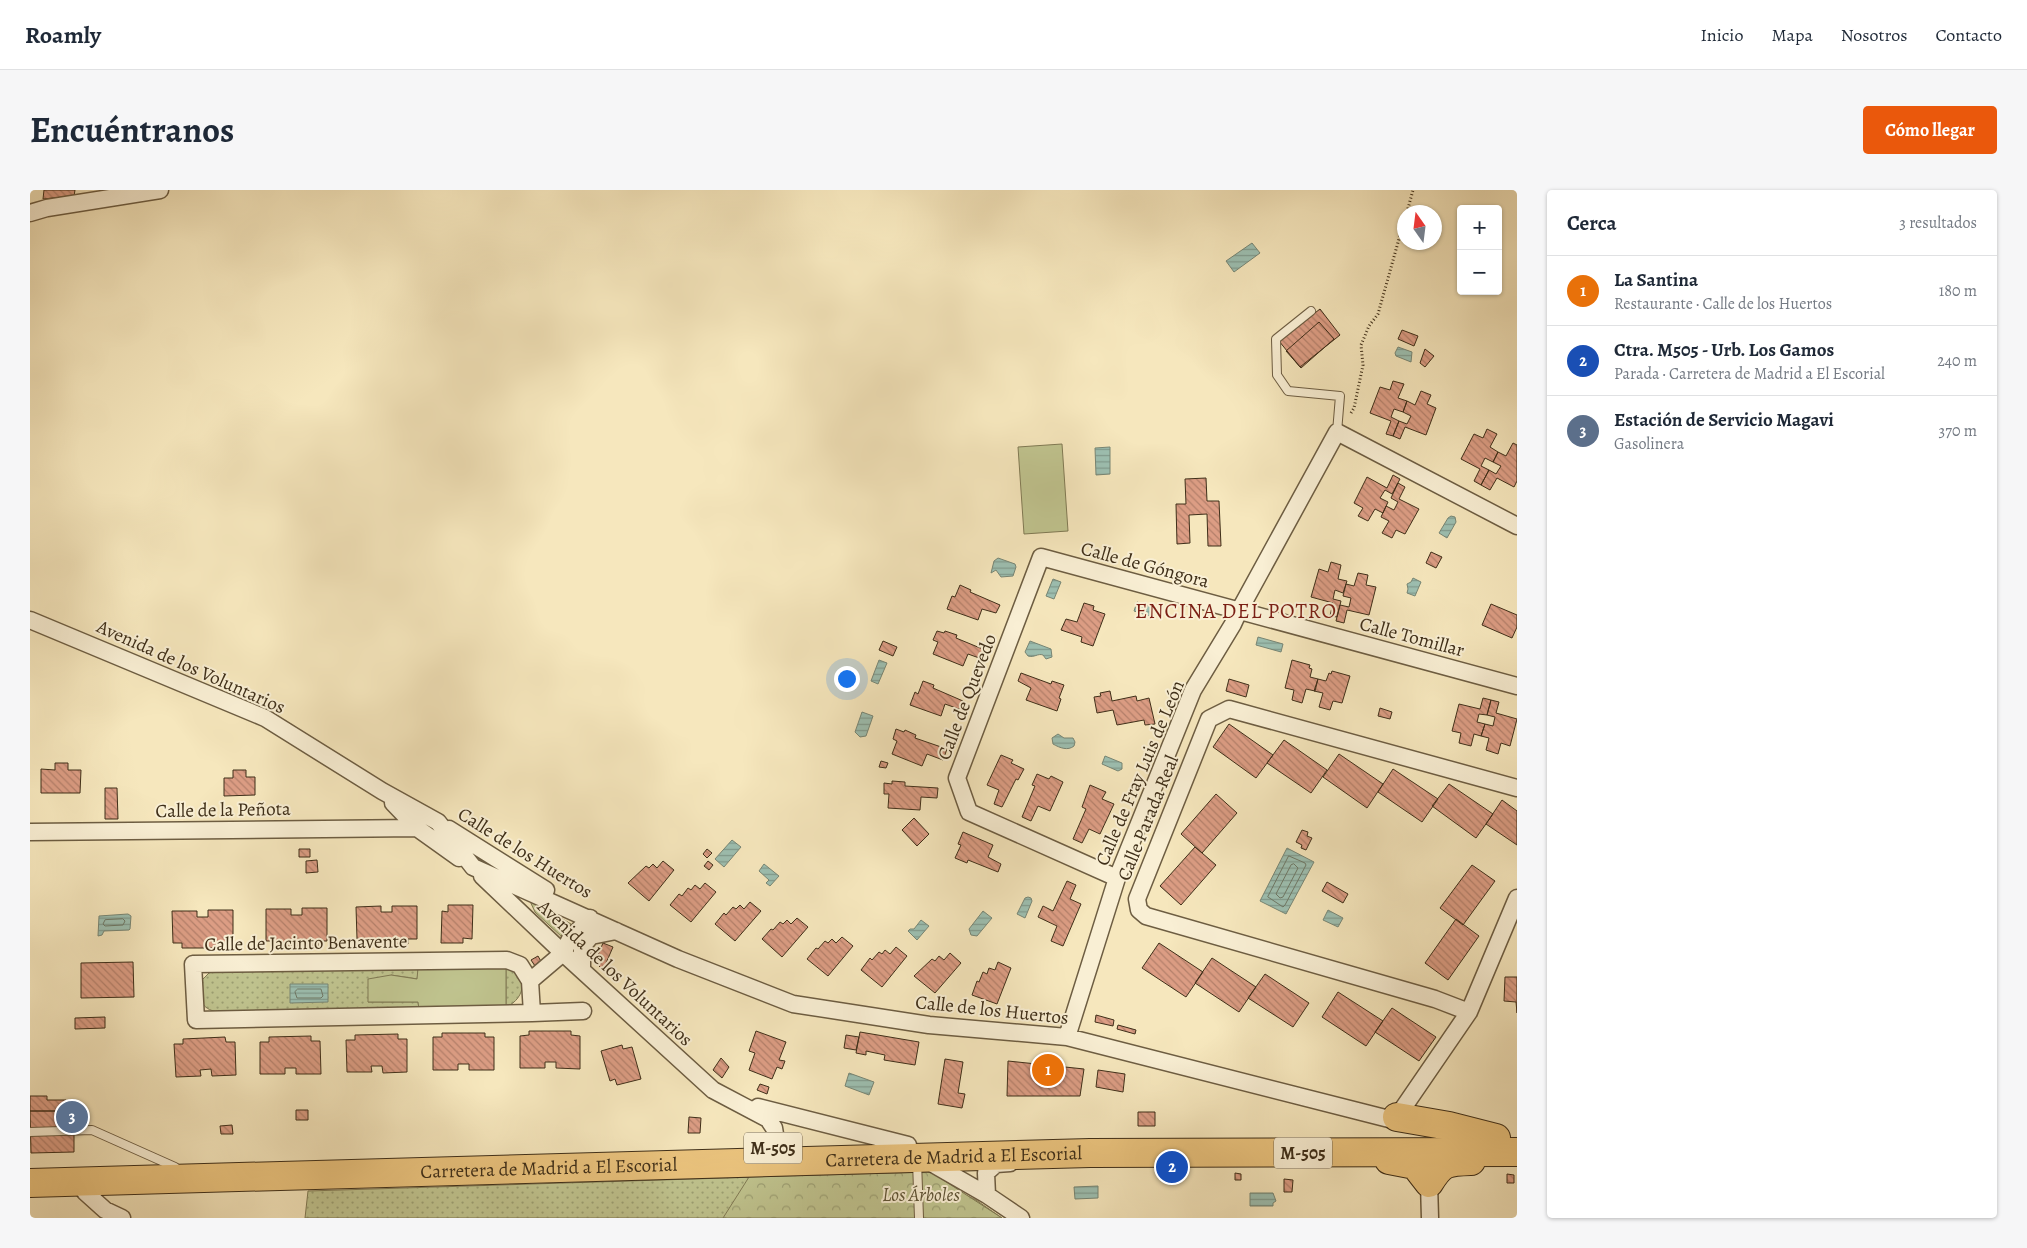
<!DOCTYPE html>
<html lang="es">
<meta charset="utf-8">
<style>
body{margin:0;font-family:Alegreya,serif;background:#f6f6f7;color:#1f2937}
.controls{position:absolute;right:15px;top:15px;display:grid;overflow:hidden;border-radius:5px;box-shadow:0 1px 4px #0004}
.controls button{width:45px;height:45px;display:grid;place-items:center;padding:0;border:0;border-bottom:1px solid #e0e1e3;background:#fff;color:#1f2937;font:25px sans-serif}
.compass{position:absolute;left:1367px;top:15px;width:45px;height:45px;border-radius:50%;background:#fff;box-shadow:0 1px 4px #0004;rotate:346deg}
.you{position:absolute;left:816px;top:488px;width:18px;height:18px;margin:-12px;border:4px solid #fff;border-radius:50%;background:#1a73e8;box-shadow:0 0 0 8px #1a73e833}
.badge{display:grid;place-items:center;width:32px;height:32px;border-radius:50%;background:#ea580c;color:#fff;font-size:16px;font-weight:700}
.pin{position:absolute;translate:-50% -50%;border:2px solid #fff;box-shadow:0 1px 5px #0006}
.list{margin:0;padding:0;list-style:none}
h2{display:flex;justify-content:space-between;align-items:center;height:65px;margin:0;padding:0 20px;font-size:21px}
h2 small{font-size:16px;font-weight:400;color:#747a83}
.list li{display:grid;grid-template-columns:32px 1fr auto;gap:15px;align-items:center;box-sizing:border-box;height:70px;padding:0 20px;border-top:1px solid #e0e1e3}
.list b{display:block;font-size:19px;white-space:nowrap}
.list p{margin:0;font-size:16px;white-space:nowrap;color:#747a83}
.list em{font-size:16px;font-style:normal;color:#747a83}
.map{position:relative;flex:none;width:1487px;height:1028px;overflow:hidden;border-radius:5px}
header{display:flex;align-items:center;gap:30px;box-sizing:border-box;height:70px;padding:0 25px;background:#fff;border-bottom:1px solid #e0e1e3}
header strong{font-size:24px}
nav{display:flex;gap:28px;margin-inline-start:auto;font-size:18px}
.intro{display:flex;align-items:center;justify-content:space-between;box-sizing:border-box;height:120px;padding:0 30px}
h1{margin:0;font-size:35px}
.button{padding:12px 22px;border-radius:5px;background:#ea580c;color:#fff;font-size:18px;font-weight:700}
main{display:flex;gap:30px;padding:0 30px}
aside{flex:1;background:#fff;border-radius:5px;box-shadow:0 1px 4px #0004}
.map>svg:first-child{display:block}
.grass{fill:url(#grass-dots);stroke:#807a54}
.forest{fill:url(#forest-crowns);stroke:#807a54}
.garden{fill:#c0c48f;stroke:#807a54}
.water{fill:url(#water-rules);stroke:#778675}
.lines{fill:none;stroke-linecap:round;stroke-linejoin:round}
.shore{stroke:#6e7866;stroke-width:1}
.building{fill:url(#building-back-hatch);stroke:#3f2f19}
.service-casing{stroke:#6d5d42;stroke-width:10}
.minor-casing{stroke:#6d5d42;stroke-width:19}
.trunk-casing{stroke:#3f2f19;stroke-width:30}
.path{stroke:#3f2f19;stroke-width:3;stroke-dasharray:1 2.5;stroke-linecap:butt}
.service{stroke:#f9efd4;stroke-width:8}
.minor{stroke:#f9efd4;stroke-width:16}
.trunk{stroke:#ebc47e;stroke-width:28}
.labels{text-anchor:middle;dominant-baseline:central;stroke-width:4;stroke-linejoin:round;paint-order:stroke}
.shield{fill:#f9efd4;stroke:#776951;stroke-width:1}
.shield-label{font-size:18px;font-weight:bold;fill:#3f2f19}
.street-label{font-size:19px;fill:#3f2f19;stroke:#f9efd4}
.park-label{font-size:19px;font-style:italic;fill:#5f5436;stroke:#f9efd4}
.quarter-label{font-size:21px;letter-spacing:1px;fill:#7a1f14;stroke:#f9efd4}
</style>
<header>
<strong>Roamly</strong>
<nav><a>Inicio</a><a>Mapa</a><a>Nosotros</a><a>Contacto</a></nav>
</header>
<div class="intro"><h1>Encuéntranos</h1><a class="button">Cómo llegar</a></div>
<main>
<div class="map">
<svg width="1487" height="1028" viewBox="0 0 1487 1028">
<defs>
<pattern id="grass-dots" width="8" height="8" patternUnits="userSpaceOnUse" patternTransform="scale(1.25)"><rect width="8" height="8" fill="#c0c48f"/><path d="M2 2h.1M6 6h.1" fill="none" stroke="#9da074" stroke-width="1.8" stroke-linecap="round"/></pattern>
<pattern id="forest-crowns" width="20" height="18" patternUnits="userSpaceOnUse" patternTransform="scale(1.25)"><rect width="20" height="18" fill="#c0c48f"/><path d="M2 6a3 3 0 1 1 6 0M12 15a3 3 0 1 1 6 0" fill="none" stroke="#9da074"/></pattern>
<pattern id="water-rules" width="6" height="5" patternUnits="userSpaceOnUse" patternTransform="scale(1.25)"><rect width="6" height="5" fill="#9dc0b2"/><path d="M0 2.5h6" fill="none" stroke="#819c90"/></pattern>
<pattern id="building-back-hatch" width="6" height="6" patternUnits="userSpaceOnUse" patternTransform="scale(1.25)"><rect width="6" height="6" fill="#dc9d84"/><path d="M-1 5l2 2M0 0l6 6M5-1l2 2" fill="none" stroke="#b4806b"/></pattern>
</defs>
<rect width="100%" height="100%" fill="#f6e7bd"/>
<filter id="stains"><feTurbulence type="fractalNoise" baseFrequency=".004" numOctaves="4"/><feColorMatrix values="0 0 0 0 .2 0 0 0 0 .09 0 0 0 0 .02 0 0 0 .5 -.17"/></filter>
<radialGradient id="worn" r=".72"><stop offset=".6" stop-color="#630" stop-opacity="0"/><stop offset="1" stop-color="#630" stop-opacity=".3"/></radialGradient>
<path class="grass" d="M499,709L541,734L533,748L505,722Z
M476,776C498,783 497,808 476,817Z
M388,778V789L361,785L338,812H388L389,819L188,822C170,819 170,809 169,793L179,783L185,781Z
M888,982L946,1010L972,1028H275L278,1001Z"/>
<path class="forest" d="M901,982L972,1028H693L719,987Z"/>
<path class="garden" d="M1032,254L1038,341L994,344L988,257Z
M476,776V817L389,819L388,812H338V789L361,785L387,789L388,778Z"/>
<path class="water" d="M1222,53L1230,63L1204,82L1196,71Z
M1368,157L1382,162L1381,172L1366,166L1365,163Z
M1080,257V284L1066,285L1065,258Z
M1421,326L1425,327L1426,332L1417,348L1409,343L1418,328Z
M968,368L985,374L986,377L983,386L971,387L966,380L961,383L964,371Z
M1383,388L1391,392L1385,406L1377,403L1378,399L1377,394L1381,392Z
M1023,389L1031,392L1024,409L1016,406Z
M1107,412L1125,418L1122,427L1104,421Z
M1228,447L1253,454L1251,462L1226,455Z
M1000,451L1021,459L1022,467L1016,469L1013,465C1008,463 1004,468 998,466L995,462Z
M849,470L857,473L848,494L841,491Z
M832,522L843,526L836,546L830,547L825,542Z
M1028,544L1034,548H1043L1045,552L1044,556C1038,561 1030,558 1023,554L1022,548Z
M1075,566L1092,573V579L1088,581L1072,574Z
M702,650L711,657L694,677L685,669Z
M1257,658L1284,672L1256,724L1230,711Z
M734,674L749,686L740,696L736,693L739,690L729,681Z
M998,707L1001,708L1002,711L995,728L987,724L995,708Z
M1298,720L1313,728L1308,737L1293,730Z
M953,721L962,728L947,746L941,745L939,739Z
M98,724L101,726L100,739L99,740L74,741L72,745L68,746L69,726Z
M891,730L899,736L887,750L878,741L880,739H884Z
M260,794H298V812L260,813Z
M819,883L844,892L839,905L815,896Z
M1068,996V1008L1045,1009L1044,997Z
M1220,1003H1243L1246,1011L1243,1013V1016H1220Z"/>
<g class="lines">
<path class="shore" d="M1259,666L1275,673L1276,675L1255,715L1253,717L1238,707Z
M1264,674L1268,678L1253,707L1250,708L1246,704L1261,675Z
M93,729L95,731L93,735L75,736L73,734L75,730Z
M268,799H291L293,806L291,808H267L265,802Z"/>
</g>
<path class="building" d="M14,0H45L44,6L13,9Z
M1290,119L1310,145L1270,177L1249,151Z
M1289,132L1304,149L1271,178L1256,161Z
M1372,140L1388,146L1384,156L1368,149Z
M1395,159L1404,166L1395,177L1390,173Z
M1363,191L1374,194L1368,208L1377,211L1373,222L1364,219L1361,227L1369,231L1363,246L1356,244L1361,231L1340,223L1350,197L1360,200Z
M1391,201L1401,205L1397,214L1406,218L1396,245L1375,237L1370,249L1363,246L1369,231L1377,234L1381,226L1373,222L1377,211L1385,215Z
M1457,239L1467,244L1460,257L1468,262L1463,272L1455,268L1451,276L1459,280L1451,295L1444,291L1450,279L1431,269L1444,244L1453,248Z
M1483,253L1487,255V291L1484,297L1467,288L1460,300L1451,295L1459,280L1466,284L1471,276L1463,272L1468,262L1476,266Z
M1363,285L1370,289L1362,304L1355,300L1350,308L1358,312L1353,323L1345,319L1338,331L1328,326L1333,318L1324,313L1337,287L1357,298Z
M1176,288L1177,311H1189L1191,356H1178L1177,324L1159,325L1160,353L1147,354L1146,314H1156L1155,289Z
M1368,293L1375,297L1369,309L1389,319L1375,344L1366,340L1362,348L1352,343L1359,331L1351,327L1356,316L1364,320L1368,312L1361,308Z
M1401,362L1412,367L1406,378L1396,373Z
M1301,372L1311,375L1308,389L1317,391L1313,403L1305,400L1303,409L1311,411L1307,427L1300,426L1303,413L1281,407L1289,379L1298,382Z
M1328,383L1338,385L1336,395L1346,397L1339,425L1317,420L1314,433L1306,431L1310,415L1319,417L1321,408L1313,406L1316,394L1324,396Z
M930,395L941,400L940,402L970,415L966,423L952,419L948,430L917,419L922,406L925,407Z
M1054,413L1064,416L1063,420L1075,424L1063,456L1051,452L1052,447L1031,440L1036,429L1047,432Z
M1461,414L1487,425V437L1482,448L1452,435Z
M907,441L914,443L915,441L927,445L926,448L955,460L952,469L938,464L933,476L903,464L908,452L903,450Z
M853,451L867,457L863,466L849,460Z
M1262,470L1280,475L1279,478L1282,479L1280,487L1288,489L1285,501L1276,499L1272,513L1262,510L1264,500L1255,498Z
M1302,481L1320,486L1312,513L1303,511L1300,520L1289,517L1293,503L1284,501L1288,489L1296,491L1299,483L1301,484Z
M991,483L1021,494L1022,491L1034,495L1029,508L1031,509L1027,521L996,510L1001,498L988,491Z
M1199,489L1219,495L1216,507L1196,501Z
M893,491L904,495L903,498L933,511L929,519L915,514L911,526L880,515L885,502L888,504Z
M1080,501L1082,511L1106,506L1107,511L1119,508L1125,534L1115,535L1114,530L1087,535L1083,520L1067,523L1064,507L1071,506L1070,503Z
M1453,508L1461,510L1457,525L1449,524L1447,532L1455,534L1451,546L1444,544L1441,556L1429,553L1431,543L1422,541L1429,514L1450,519Z
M1461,510L1469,512L1466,523L1487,529L1480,556L1471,553L1468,564L1456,560L1459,548L1451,546L1455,534L1463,536L1465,527L1457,525Z
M1350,518L1362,522L1360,529L1348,526Z
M1199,534L1243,565L1226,588L1183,557Z
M866,539L874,542L875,540L886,545L885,548L917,559L913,570L897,564L892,576L862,564L867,551L863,549Z
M1254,550L1297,580L1281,603L1237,573Z
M1309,564L1353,594L1337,618L1293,587Z
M971,565L983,570L981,573L994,579L988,590L986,589L972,617L964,614L969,600L957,595Z
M851,571L858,573L856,578L849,577Z
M25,573H38V580H51L50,603H11V579L25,580Z
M1363,579L1408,609L1392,632L1348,602Z
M203,580H216V587H225V605L194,606V588H203Z
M1007,584L1019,589L1021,586L1033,592L1020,621L1008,616L1001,631L992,627L1005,596L1002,595Z
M862,591L875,592V596L908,598L907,608L891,607L890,620L858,618L859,604H854V593L862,594Z
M1419,594L1463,624L1446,648L1402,616Z
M1060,595L1076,602L1072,609L1084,614L1070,644L1059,639L1052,653L1043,649L1056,619L1052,617Z
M75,598H87L88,629H75Z
M1186,604L1207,623L1172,663L1151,644Z
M1472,610L1487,621V655L1456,634Z
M884,628L899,644L887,656L872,640Z
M1272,640L1278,642L1277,646L1282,648L1276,660L1271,658L1272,655L1266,652Z
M933,642L963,655L958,667L971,674L968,682L938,670L937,673L925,668L931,655L928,654Z
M1165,657L1186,675L1151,715L1130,696Z
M269,659H280V667H269Z
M677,659L682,663L677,668L673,664Z
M287,670L288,682L276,683V671Z
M633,671L644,680L619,711L598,693L616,676L619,678L623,674L627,678Z
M678,671L683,675L679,680L674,676Z
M1442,675L1465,691L1433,735L1410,718Z
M1037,691L1046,695L1040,709L1051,714L1033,756L1021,751L1027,736L1008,727L1013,716L1023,721Z
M1297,692L1318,704L1313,713L1292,701Z
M675,693L686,702L661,732L640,715L649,704L652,706L658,698L661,700L665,695L670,699Z
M720,712L731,721L705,751L685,734L694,723L696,725L703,717L706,719L710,715L714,719Z
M418,715H443L442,749L433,748V753H411L412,721L418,722Z
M351,716V722H362V716H387V749H378V754H336V749H327L326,717Z
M272,718H297V751H288V756H245V751H236V719H261V725H272Z
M178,720H203V753H194V758H152V753H143L142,721H167V727H178Z
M767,728L778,737L752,767L732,749L741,739L743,740L750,732L753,734L757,730L761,734Z
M1426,729L1449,746L1418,790L1395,773Z
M812,747L823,756L798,786L777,769L786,758L788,759L795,751L798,753L802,749L806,753Z
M573,753L583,757L573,780L565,772Z
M1129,753L1173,782L1156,807L1112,778Z
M866,757L877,766L852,797L831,780L840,768L842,770L849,762L852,764L855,760L860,764Z
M920,763L931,773L905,803L884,786L902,769L905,771L909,766L914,770Z
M508,766L513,775L507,779L501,770Z
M1182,768L1226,797L1209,822L1165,793Z
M103,772L104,807L51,808V773Z
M968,772L981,778L967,814L942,805L947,791L949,792L953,782L957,784L959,778L965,780Z
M1235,784L1279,813L1263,837L1218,808Z
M1475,787H1487V823L1486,812L1474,811Z
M1308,802L1353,831L1336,856L1292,827Z
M1362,818L1406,847L1389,871L1345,842Z
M1066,825L1084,830L1083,836L1065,832Z
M75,827V838L45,839V828Z
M1088,835L1106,840L1105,844L1087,839Z
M499,841H541V845L550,846V879L526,878V872H515V878H490V846L499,845Z
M726,841L756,852L749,870L755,871L752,879L747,877L742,889L719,880L725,863L719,861Z
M830,842L889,852L885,875L854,870L855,865L836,861V865L826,863Z
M412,843H455V847H464V880H439V874H428V880H403V847H412Z
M368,844V849H377V882L353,883L352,876H341L342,882H317L316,850H325V845Z
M816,845L829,847L826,860L814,858Z
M281,846V851H290L291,884H266V878H255V884H230V852H239V847Z
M195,847L196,852H205L206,885L182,886L181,879L170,880L171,886L146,887L144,854H153V849Z
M592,855L593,859L602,857L611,889L587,895L585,889L580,891L571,861Z
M691,868L699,877L692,888L683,880Z
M915,869L933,872L928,903L935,904L932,918L908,914Z
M978,871L1054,879L1050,906H977Z
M1068,880L1095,884L1093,902L1066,897Z
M730,894L739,897L737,904L727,900Z
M0,906H17V910H36V921H0Z
M266,920H278V930H266Z
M0,921H44V962L1,963Z
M1108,922H1125V936H1108Z
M659,927L671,928L670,943H658Z
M202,935L203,944H191L190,936Z
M1205,983L1211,984V990H1205Z
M1477,984L1484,985V993H1477Z
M1254,989L1263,990L1262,1002H1254Z"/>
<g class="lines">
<g class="service-casing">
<path id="service" d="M1281,121L1246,149L1247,185L1258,201L1310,206L1307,242
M0,942L62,940L145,977
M887,971L889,1028"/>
</g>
<g class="minor-casing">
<path id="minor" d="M0,23L17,18L130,0
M0,430L235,528L352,601L408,632L443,677L648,769L763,814L899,835L1037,847L1359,929L1367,927L1439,822L1487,708
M363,613L387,638L429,668
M419,639L516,700
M0,642L387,638
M452,686L533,763L683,900L738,929L744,938L745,944L742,949L730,958
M1087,688L939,622L927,588L1011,367L1487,496
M552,780V757L561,746L586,741
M500,791L502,823L166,830L163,774L477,770L490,775L500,791L533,763L540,749L560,728
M1439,822L1405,809L1116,726L1109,720L1107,709L1179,529L1199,519L1487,598
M502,823L553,821
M1037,847L1087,688L1163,500L1203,434L1209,421L1307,242L1487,336
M728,917L878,955
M896,970L957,1005L991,1028
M55,992V1002L75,1020L92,1028
M1399,993L1400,1028
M957,1005L956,983L966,974L980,973"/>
</g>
<g class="trunk-casing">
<g id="trunk">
<path d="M1367,927L1419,936L1466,948"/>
<path d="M1359,970L1385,975L1399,993C1412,972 1416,972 1441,971"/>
<path id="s1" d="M0,993L1060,963L1487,962"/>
</g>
</g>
<path class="path" d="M1377,22L1383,0
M1321,223L1324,218L1333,175L1331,155L1339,136L1348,124L1374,31"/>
<use href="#service" class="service"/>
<use href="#minor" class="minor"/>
<use href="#trunk" class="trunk"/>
</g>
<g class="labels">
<g class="shield">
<rect x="714" y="942.5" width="58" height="31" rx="4"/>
<rect x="1244" y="947.5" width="58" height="31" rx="4"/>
</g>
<g class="shield-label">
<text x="743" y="958">M-505</text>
<text x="1273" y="963">M-505</text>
</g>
<g class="street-label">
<text transform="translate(1115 375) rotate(15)">Calle de Góngora</text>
<text transform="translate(1382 447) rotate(15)">Calle Tomillar</text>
<text transform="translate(161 477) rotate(24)">Avenida de los Voluntarios</text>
<text transform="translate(937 507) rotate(-69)">Calle de Quevedo</text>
<text transform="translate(1110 583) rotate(-67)">Calle de Fray Luis de León</text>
<text transform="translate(193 620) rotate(-1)">Calle de la Peñota</text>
<text transform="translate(1118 628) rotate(-68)">Calle Parada Real</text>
<text transform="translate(495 663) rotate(32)">Calle de los Huertos</text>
<text transform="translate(276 753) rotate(-1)">Calle de Jacinto Benavente</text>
<text transform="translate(585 783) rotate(43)">Avenida de los Voluntarios</text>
<text transform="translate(962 820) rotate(6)">Calle de los Huertos</text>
<text stroke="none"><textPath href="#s1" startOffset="924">Carretera de Madrid a El Escorial</textPath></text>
<text stroke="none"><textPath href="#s1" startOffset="519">Carretera de Madrid a El Escorial</textPath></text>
</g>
<g class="park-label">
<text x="891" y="1005">Los Árboles</text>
</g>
<g class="quarter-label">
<text x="1206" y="421">ENCINA DEL POTRO</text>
</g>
</g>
<rect width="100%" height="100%" filter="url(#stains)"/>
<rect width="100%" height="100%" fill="url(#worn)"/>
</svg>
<div class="controls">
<button>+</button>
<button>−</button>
</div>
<svg class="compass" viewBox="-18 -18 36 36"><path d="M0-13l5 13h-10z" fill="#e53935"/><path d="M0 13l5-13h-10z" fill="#747a83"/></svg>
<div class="you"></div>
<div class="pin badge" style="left:1018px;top:880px;background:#e8710a">1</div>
<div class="pin badge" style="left:1142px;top:977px;background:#1a4fb4">2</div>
<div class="pin badge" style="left:42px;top:927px;background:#5c6f8a">3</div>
</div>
<aside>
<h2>Cerca<small>3 resultados</small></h2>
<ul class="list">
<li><span class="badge" style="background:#e8710a">1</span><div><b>La Santina</b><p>Restaurante · Calle de los Huertos</p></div><em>180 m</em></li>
<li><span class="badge" style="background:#1a4fb4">2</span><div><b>Ctra. M505 - Urb. Los Gamos</b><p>Parada · Carretera de Madrid a El Escorial</p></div><em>240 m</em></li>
<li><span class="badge" style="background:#5c6f8a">3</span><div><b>Estación de Servicio Magavi</b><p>Gasolinera</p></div><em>370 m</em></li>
</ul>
</aside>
</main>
